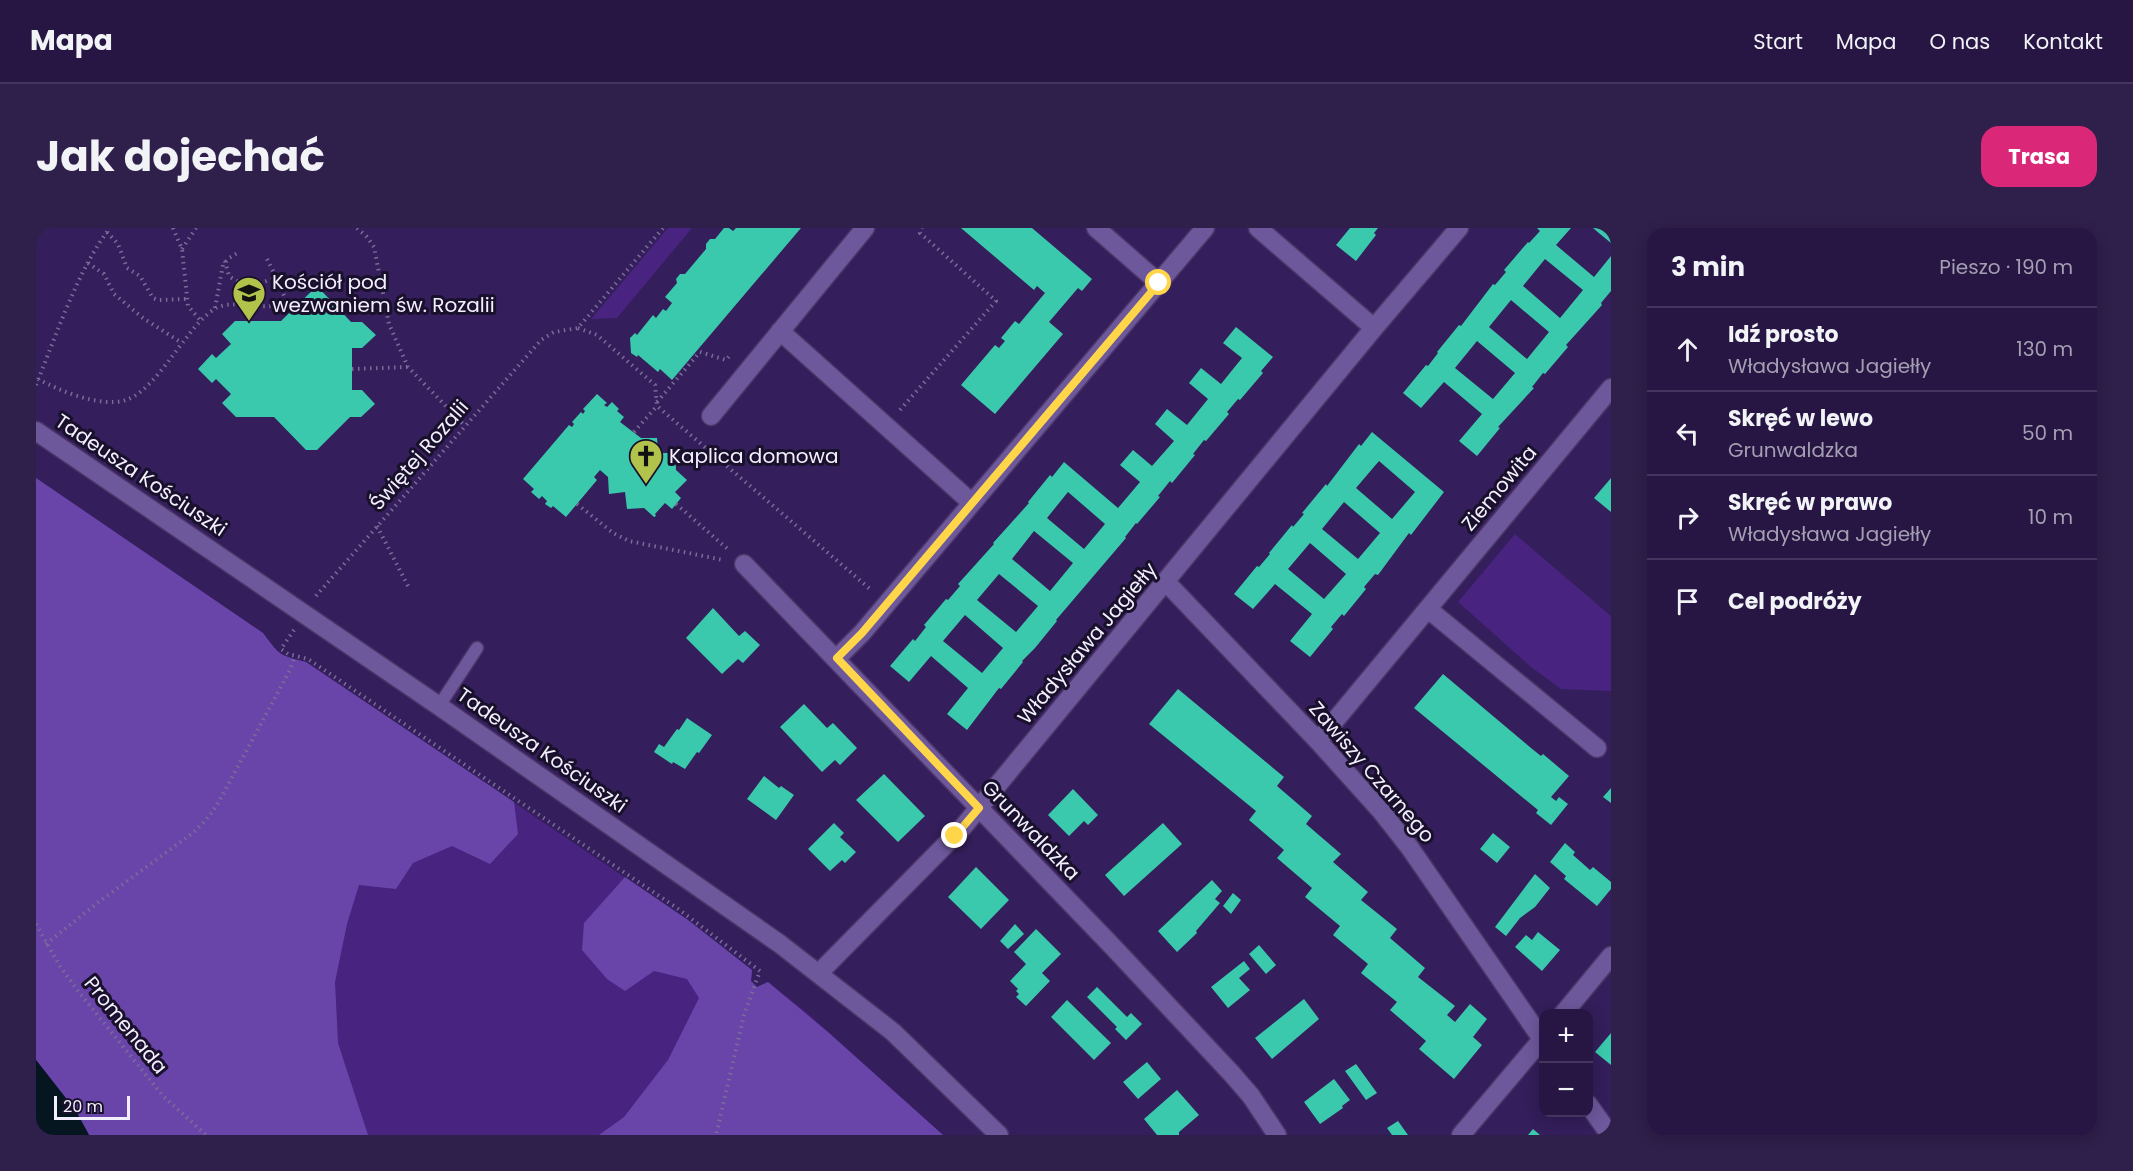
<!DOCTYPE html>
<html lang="pl">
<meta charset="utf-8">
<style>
body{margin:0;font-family:Poppins,sans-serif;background:#2f1f4b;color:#f1f3f6}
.controls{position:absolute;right:18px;bottom:18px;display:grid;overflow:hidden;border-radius:12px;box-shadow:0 3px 15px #0003}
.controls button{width:54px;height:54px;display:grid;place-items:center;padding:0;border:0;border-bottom:2px solid #43355d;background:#271644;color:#f1f3f6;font:30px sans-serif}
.scale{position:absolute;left:18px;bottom:15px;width:76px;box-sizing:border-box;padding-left:6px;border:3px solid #f3efff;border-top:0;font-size:16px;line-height:21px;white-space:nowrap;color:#f3efff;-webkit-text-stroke:4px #19102b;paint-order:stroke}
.stop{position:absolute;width:18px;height:18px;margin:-14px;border:4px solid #ffd54a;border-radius:50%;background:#fff}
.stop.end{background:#ffd54a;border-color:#fff;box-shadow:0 2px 6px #0008}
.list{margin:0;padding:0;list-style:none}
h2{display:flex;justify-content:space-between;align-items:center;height:78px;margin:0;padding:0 24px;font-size:26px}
h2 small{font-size:20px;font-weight:400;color:#a49fb2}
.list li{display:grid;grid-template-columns:39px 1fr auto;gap:18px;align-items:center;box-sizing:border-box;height:84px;padding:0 24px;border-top:2px solid #43355d}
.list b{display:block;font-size:22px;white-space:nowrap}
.list p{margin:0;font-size:20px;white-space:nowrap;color:#a49fb2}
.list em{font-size:20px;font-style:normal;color:#a49fb2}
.icon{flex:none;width:33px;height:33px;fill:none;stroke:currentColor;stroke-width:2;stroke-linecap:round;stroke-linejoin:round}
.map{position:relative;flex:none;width:1575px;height:907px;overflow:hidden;border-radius:18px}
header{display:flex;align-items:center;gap:36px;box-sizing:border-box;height:84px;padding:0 30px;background:#271644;border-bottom:2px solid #43355d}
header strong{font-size:28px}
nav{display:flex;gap:33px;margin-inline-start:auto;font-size:21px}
.intro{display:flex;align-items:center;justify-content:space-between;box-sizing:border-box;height:144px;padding:0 36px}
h1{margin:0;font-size:42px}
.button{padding:15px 27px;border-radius:18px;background:#db2777;color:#fff;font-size:21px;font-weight:700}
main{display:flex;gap:36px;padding:0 36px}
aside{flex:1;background:#271644;border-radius:18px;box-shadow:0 3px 15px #0003}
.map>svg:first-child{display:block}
.green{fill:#482380}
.forest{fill:#6945aa}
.water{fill:#051620}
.building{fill:#3bc9ad;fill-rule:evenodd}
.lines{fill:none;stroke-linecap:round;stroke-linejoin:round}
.service-casing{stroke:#4c3668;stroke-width:15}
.minor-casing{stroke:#4c3668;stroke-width:21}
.tertiary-casing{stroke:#4c3668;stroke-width:21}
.path{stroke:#7b6c98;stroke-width:4;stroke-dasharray:1.5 4.5;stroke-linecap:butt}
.service{stroke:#6d589b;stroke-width:12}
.minor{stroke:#6d589b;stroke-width:18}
.tertiary{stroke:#6d589b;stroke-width:18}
.route{stroke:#ffd54a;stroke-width:8}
.labels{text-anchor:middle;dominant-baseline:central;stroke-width:6;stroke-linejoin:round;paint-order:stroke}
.poi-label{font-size:20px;fill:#f3efff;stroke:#19102b;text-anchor:start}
.street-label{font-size:20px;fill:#f3efff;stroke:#19102b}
</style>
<header>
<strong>Mapa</strong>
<nav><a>Start</a><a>Mapa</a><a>O nas</a><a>Kontakt</a></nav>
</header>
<div class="intro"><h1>Jak dojechać</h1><a class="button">Trasa</a></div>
<main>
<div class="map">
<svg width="1575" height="907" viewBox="0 0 1575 907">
<rect width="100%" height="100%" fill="#341e5b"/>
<path class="green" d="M632,0H656L581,90L555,91Z
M0,250L227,405C244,428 243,427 270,434L652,692L716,742L715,753L721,759L732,754L770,784L907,907H0Z
M1479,306L1575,388V463L1525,461L1495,439L1422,374Z"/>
<path class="forest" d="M0,250L227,405C244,428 243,427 270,434L478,574L482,606L454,636L416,618L377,635L360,661L323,657L311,696L299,754L302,815L332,907H53L40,883L0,832Z
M589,649L652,692L716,742L715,753L721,759L732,754L793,805L907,907H563L588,889L632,832L663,770L651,751L618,743L589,763L571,751L546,722L548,695Z"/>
<path class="water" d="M0,832L40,883L53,907H0Z"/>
<path class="building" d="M688,0H693L697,3L700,0H765L636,152L624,141L622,144L602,127L601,129L595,125L594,110L599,105L601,107L617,87L620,90L627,81L630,83L636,75L629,69L641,55L640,51L644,46H649L670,21V16L674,11H679Z
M925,0H996L1056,51L1046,63L1042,60L1013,94L1027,106L959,186L925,157L959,117L963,120L969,113L965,110L979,93L983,96L1009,65L1001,58L998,62Z
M1314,0H1342L1338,5L1340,7L1320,33L1300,17Z
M1501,0H1535L1520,17L1558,49L1575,28V63L1565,75L1566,77L1530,117L1532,119L1509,146L1507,145L1496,159L1498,160L1462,199L1464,200L1441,228L1423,213L1446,186L1408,154L1385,180L1367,165L1390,137L1392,138L1402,125L1401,124L1423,97L1425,98L1457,56L1459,57L1470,44L1468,42L1492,14L1493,15L1504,3ZM1509,31L1547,62L1524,90L1487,58ZM1475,72L1513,104L1491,131L1453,99ZM1441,113L1479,145L1457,171L1419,140Z
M1557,0H1575V15L1564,6Z
M281,58L315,94H326L340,107L326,120H316V162H326L339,176L325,189H314L281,222H270L238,189H200L186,175L195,166L180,151L176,155L162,141L176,126L180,130L195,116L186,106L199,93H245Z
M1200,99L1237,129L1225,143L1227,145L1204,172L1202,171L1191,184L1193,186L1170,213L1168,212L1157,226L1159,227L1136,255L1134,253L1122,268L1124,269L1101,296L1100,295L1089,309L1090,310L1020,392L1021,393L999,420L986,433L987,434L965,461L963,460L931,502L911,486L932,460L895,428L873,454L854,438L877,411L879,413L890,399L888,397L910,371L912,372L924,358L922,356L958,316L957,315L993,275L992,274L1014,247L1016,249L1028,234L1082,280L1104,254L1084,237L1097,222L1116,238L1138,213L1119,196L1131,181L1151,197L1172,171L1153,155L1165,140L1185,156L1206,130L1187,115ZM1032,264L1069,296L1048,321L1011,290ZM998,303L1037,335L1014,363L976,331ZM963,346L1002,378L980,404L941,372ZM929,387L967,420L946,445L907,413Z
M561,166L571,175L568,177L571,179L576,174L583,181L581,183L588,189L584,194L605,210H621L622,225H639L640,242L651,252L639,264L645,270L636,281L629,275L619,286L620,288L618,289L608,280L591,281L589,264L573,266L572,249L564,242L558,249L561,252L530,289L517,278L515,280L509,276L511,273L506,268L503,271L495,264L498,261L487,251L533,197L536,199L538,196L536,194L545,184L547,186L549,183L547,181Z
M1336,204L1408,264L1375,307L1373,305L1342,347L1339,346L1328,359L1330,361L1308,388L1306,386L1295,399L1297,401L1274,429L1254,413L1276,386L1239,356L1217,381L1198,366L1221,338L1223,339L1234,326L1233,325L1256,297L1257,299L1268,286L1266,285L1290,256L1291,258L1323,216L1325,218ZM1343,233L1379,264L1356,291L1320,260ZM1308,274L1344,305L1322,331L1286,301ZM1274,315L1310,346L1288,371L1252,341Z
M1575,250V284L1558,270Z
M677,380L703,408L709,403L724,417L707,435L702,431L686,446L650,410Z
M1407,446L1495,520L1505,528L1507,526L1533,548L1515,569L1520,573L1523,569L1532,576L1515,597L1500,585L1502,582L1378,480Z
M1142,461L1248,549L1241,558L1276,588L1270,596L1305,626L1297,634L1332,664L1325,672L1361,701L1354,710L1389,740L1382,749L1419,778L1411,787L1419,794L1434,776L1451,791L1437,809L1446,817L1418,851L1383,821L1390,813L1354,782L1361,774L1325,745L1332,736L1297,707L1304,698L1269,669L1276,660L1241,630L1248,622L1213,592L1220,583L1113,496Z
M768,476L791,500L797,495L821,520L804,537L799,532L786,544L744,499Z
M651,490L676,507L663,525L661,524L649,541L637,534L636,536L618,524L623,516L628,519L641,501L643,502Z
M848,546L889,588L862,614L820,572Z
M728,548L743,560L745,558L758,567L740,592L711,571Z
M1575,560V575L1567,569Z
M1037,561L1062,587L1052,597L1048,593L1033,608L1012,587Z
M798,595L808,605L804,609L820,624L809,635L806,632L794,643L772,621Z
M1127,595L1146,616L1088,668L1069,647Z
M1457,605L1474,619L1461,635L1444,621Z
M1529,615L1539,624L1537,627L1554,642L1557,639L1575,654V661L1561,678L1528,651L1530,648L1514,634Z
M940,639L973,672L945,701L912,669Z
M1499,646L1514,660L1499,679L1484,690L1470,708L1459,699Z
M1176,652L1186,663L1179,671L1184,675L1160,703L1161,705L1141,724L1122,703Z
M1197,665L1205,672L1195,686L1187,678Z
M979,696L988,706L972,721L964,713Z
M1000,701L1025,726L1006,745L1014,753L990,778L980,769L983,766L980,763L982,761L974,753L990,736L978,724Z
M1502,704L1524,722L1506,743L1479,719L1490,707L1496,712Z
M1223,717L1240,737L1230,746L1213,726Z
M1208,733L1214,741L1203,750L1214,762L1192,780L1175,759Z
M1061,759L1091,789L1095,785L1106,796L1090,812L1079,801L1081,799L1051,769Z
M1268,771L1283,791L1236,831L1219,810Z
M1031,772L1075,815L1058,832L1015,789Z
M1575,805V837L1559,824Z
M1111,834L1125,851L1102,871L1087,854Z
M1320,836L1341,865L1330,872L1309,843Z
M1298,851L1314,872L1306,878L1307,880L1284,896L1268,874Z
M1141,862L1163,887L1143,904V907H1121L1108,891Z
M1362,893L1372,907H1356L1351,900Z
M1497,901L1504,907H1492Z"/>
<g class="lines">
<g class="service-casing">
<path id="service" d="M403,478L441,420"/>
</g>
<g class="minor-casing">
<path id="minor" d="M1060,0L1123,55
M1222,0L1338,100
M744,103L936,275
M675,188L829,0
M708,336L1077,719L1196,846L1215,868L1241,907
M1130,354L1282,513L1345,583L1374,620L1508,814
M1392,381L1561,520
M801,430L826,405L1169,0
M1282,513L1575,160
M783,745L927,599L1338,100L1423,0
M1527,786L1575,728
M1552,876L1574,907
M1425,907L1508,809"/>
</g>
<g class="tertiary-casing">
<path id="tertiary" d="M0,203L403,478L744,716L857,804L963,907"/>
</g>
<path class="path" d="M137,0L146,21L152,78L165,93
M321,0L331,9L338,19L353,96L372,139L429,198
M71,4L82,16L91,40L104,48L117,70L122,72L151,71
M146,21L160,0
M231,31L240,49
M189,33L193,48C209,60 223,57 240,49L250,72
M52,35L68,46L78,66L107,90L146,115
M179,80L187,37L193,30L203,24
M542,100L561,107L619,157L621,178L834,361
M316,141L372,139
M2,151C24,163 65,180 90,172C112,165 134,130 148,113C157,101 167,88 180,80C196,72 218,80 235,78C242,77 246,74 252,72L263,75
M0,157C20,108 42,41 74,0
M621,174L664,124L690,132L695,126
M864,182L960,73L884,5L886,0
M598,204L621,178
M541,276L577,305L593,313L687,332
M640,276L694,323
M341,298L372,358
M280,368L505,112L518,104L542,100L627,0
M258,402L245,421L252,426L272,431L641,680L724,743L708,787L680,907
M0,696L25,740L43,764L127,868L170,907
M10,716L64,673L158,604L170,592L181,577L254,442L259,428"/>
<use href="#service" class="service"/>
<use href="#minor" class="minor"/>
<use href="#tertiary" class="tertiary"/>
</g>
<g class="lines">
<path class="route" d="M919,608L943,580L801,430L826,405L1123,55"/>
</g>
<defs>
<g id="school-pin" transform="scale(1.725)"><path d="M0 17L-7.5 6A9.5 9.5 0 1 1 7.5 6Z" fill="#b2c34c" stroke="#19102b"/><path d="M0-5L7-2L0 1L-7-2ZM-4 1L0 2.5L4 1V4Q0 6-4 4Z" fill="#111"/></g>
<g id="church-pin" transform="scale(1.725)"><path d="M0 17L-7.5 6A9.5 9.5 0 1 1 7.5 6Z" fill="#b2c34c" stroke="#19102b"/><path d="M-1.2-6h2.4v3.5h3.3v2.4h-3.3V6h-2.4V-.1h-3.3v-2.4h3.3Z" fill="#111"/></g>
</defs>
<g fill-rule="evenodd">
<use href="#school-pin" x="213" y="65"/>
<use href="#church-pin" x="610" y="228"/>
</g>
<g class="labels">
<g class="poi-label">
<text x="236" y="54">Kościół pod<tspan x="236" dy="23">wezwaniem św. Rozalii</tspan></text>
<text x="633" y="228">Kaplica domowa</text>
</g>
<g class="street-label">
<text transform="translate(383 227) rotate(-49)">Świętej Rozalii</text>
<text transform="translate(105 247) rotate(34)">Tadeusza Kościuszki</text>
<text transform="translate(1463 260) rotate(-50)">Ziemowita</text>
<text transform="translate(1051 415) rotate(-50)">Władysława Jagiełły</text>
<text transform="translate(506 522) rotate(35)">Tadeusza Kościuszki</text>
<text transform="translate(1336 544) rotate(49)">Zawiszy Czarnego</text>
<text transform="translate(995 602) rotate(46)">Grunwaldzka</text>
<text transform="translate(90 797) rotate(51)">Promenada</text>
</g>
</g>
</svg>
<div class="controls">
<button>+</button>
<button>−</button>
</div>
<div class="scale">20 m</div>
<div class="stop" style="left:1123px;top:55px"></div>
<div class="stop end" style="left:919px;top:608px"></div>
</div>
<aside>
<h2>3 min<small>Pieszo · 190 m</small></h2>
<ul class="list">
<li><svg class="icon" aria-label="ahead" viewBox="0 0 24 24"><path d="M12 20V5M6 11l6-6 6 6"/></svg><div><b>Idź prosto</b><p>Władysława Jagiełły</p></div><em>130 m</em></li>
<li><svg class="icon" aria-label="left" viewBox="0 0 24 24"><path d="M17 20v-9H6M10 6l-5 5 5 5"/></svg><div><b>Skręć w lewo</b><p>Grunwaldzka</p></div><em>50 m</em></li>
<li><svg class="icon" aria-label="right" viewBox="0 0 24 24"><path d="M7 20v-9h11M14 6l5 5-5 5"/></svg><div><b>Skręć w prawo</b><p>Władysława Jagiełły</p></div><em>10 m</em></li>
<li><svg class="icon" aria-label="arrive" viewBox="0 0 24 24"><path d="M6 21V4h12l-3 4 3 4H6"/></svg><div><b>Cel podróży</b></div></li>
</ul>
</aside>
</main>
